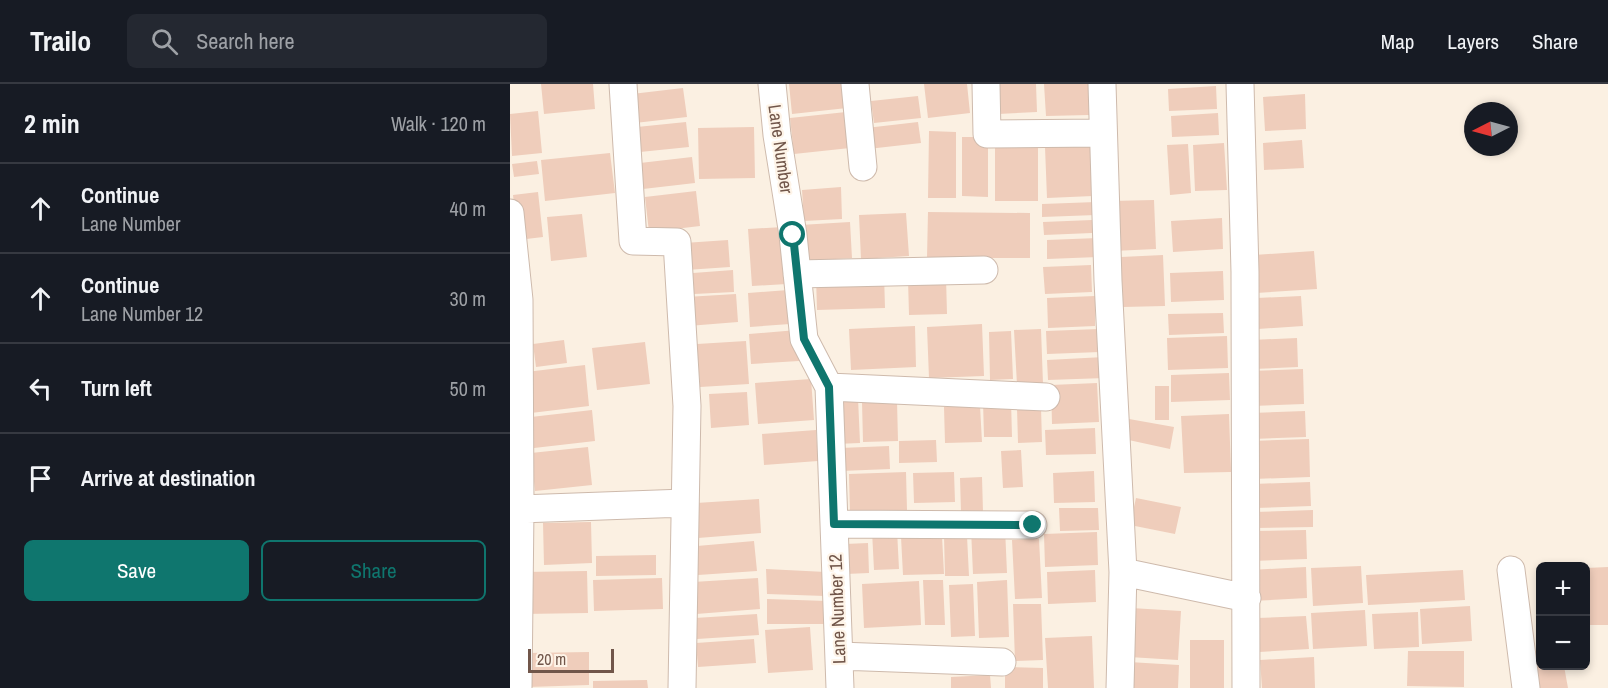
<!DOCTYPE html>
<meta charset="utf-8">
<style>
body{margin:0;font-family:"Archivo Narrow",sans-serif;background:#242831;color:#f1f3f6}
.controls{position:absolute;right:18px;bottom:18px;display:grid;overflow:hidden;border-radius:9px;box-shadow:0 3px 9px #0003}
.controls button{width:54px;height:54px;display:grid;place-items:center;padding:0;border:0;border-bottom:2px solid #363941;background:#171b24;color:#f1f3f6;font:30px sans-serif}
.compass{position:absolute;left:954px;top:18px;width:54px;height:54px;border-radius:50%;background:#171b24;box-shadow:0 3px 9px #0003;rotate:264deg}
.scale{position:absolute;left:18px;bottom:15px;width:86px;box-sizing:border-box;padding-left:6px;border:3px solid #71564a;border-top:0;font-size:16px;line-height:21px;white-space:nowrap;color:#71564a;-webkit-text-stroke:4px #fef4e8;paint-order:stroke}
.stop{position:absolute;width:18px;height:18px;margin:-14px;border:4px solid #0f766e;border-radius:50%;background:#fff}
.stop.end{background:#0f766e;border-color:#fff;box-shadow:0 2px 6px #0008}
.list{margin:0;padding:0;list-style:none}
h2{display:flex;justify-content:space-between;align-items:center;height:78px;margin:0;padding:0 24px;font-size:26px}
h2 small{font-size:20px;font-weight:400;color:#9ea1a6}
.list li{display:grid;grid-template-columns:39px 1fr auto;gap:18px;align-items:center;box-sizing:border-box;height:90px;padding:0 24px;border-top:2px solid #363941}
.list b{display:block;font-size:22px;white-space:nowrap}
.list p{margin:0;font-size:20px;white-space:nowrap;color:#9ea1a6}
.list em{font-size:20px;font-style:normal;color:#9ea1a6}
.actions{display:flex;gap:12px;padding:18px 24px}
.actions a{flex:1;padding:14px 0;border:2px solid #0f766e;border-radius:9px;text-align:center;font-size:21px;color:#0f766e}
.actions .main{background:#0f766e;color:#fff}
.icon{flex:none;width:33px;height:33px;fill:none;stroke:currentColor;stroke-width:2;stroke-linecap:round;stroke-linejoin:round}
.map{position:relative;flex:none;width:1098px;height:604px;overflow:hidden}
header{display:flex;align-items:center;gap:36px;box-sizing:border-box;height:84px;padding:0 30px;background:#171b24;border-bottom:2px solid #363941}
header strong{font-size:28px}
nav{display:flex;gap:33px;margin-inline-start:auto;font-size:21px}
.search{width:420px;height:54px;background:#242831;display:flex;align-items:center;gap:15px;box-sizing:border-box;padding:0 21px;border-radius:9px;color:#9ea1a6;font-size:22px}
main{display:flex}
aside{flex:1;background:#171b24}
.map>svg:first-child{display:block}
.building{fill:#efcdbb}
.lines{fill:none;stroke-linecap:round;stroke-linejoin:round}
.minor-casing{stroke:#cebaac;stroke-width:29}
.minor{stroke:#fff;stroke-width:27}
.route{stroke:#0f766e;stroke-width:8}
.labels{text-anchor:middle;dominant-baseline:central;stroke-width:4.5;stroke-linejoin:round;paint-order:stroke}
.street-label{font-size:18px;fill:#71564a;stroke:#fef4e8}
</style>
<header>
<strong>Trailo</strong>
<div class="search"><svg class="icon" aria-label="search" viewBox="0 0 24 24"><circle cx="10" cy="10" r="6"/><path d="M15 15l6 6"/></svg>Search here</div>
<nav><a>Map</a><a>Layers</a><a>Share</a></nav>
</header>
<main>
<aside>
<h2>2 min<small>Walk · 120 m</small></h2>
<ul class="list">
<li><svg class="icon" aria-label="ahead" viewBox="0 0 24 24"><path d="M12 20V5M6 11l6-6 6 6"/></svg><div><b>Continue</b><p>Lane Number</p></div><em>40 m</em></li>
<li><svg class="icon" aria-label="ahead" viewBox="0 0 24 24"><path d="M12 20V5M6 11l6-6 6 6"/></svg><div><b>Continue</b><p>Lane Number 12</p></div><em>30 m</em></li>
<li><svg class="icon" aria-label="left" viewBox="0 0 24 24"><path d="M17 20v-9H6M10 6l-5 5 5 5"/></svg><div><b>Turn left</b></div><em>50 m</em></li>
<li><svg class="icon" aria-label="arrive" viewBox="0 0 24 24"><path d="M6 21V4h12l-3 4 3 4H6"/></svg><div><b>Arrive at destination</b></div></li>
</ul>
<div class="actions"><a class="main">Save</a><a>Share</a></div>
</aside>
<div class="map">
<svg width="1098" height="604" viewBox="0 0 1098 604">
<rect width="100%" height="100%" fill="#fbf0e2"/>
<path class="building" d="M31,0H83L85,25L34,30Z
M279,0H334L337,24L282,30Z
M414,0H457L460,29L418,34Z
M487,0H526L527,28L488,30Z
M534,0H578L579,31L536,32Z
M706,2L707,25L659,27L658,5Z
M173,4L177,33L125,39L122,10Z
M795,10L796,45L755,47L753,13Z
M408,12L411,34L364,39L361,17Z
M28,27L32,69L2,72L0,30Z
M336,28L340,64L284,70L280,34Z
M708,29L709,51L662,53L661,32Z
M176,38L179,63L130,68L127,43Z
M408,38L411,59L358,65L356,44Z
M244,43L245,94L189,95L188,44Z
M419,47L446,48V114H418Z
M452,53H478V113L452,112Z
M485,55L528,56V117H485Z
M792,56L794,84L754,86L753,59Z
M714,59L717,106L685,107L683,61Z
M678,60L681,109L660,111L657,61Z
M581,61L583,112L537,114L535,63Z
M100,69L105,109L35,117L31,76Z
M182,73L185,99L133,105L130,79Z
M27,77L29,90L4,93L2,80Z
M331,103L332,135L294,137L292,106Z
M186,107L190,142L139,148L135,113Z
M28,108L33,153L8,156L3,111Z
M644,116L646,165L603,167L601,117Z
M586,118V131L532,133V120Z
M418,128L520,129V174H417Z
M396,129L399,172L351,175L349,131Z
M72,130L77,173L41,177L37,133Z
M712,134L713,165L663,168L661,137Z
M582,136V149L534,151L533,138Z
M340,138L342,174L292,177L290,141Z
M273,143L277,200L242,202L238,145Z
M588,154V173L537,175V156Z
M218,156L220,183L176,186L174,159Z
M804,167L807,205L746,209L744,171Z
M653,171L655,222L613,223L611,173Z
M581,181L582,208L535,210L533,183Z
M223,186L224,208L184,210L183,189Z
M713,187L714,216L661,218L660,189Z
M374,190L375,224L307,226L306,193Z
M436,193L437,230L399,231L398,195Z
M278,206L280,240L240,243L238,209Z
M226,210L228,238L178,242L176,213Z
M585,212V242L538,244L537,214Z
M791,212L793,242L748,245L747,214Z
M713,229L714,249L659,251L658,230Z
M472,240L474,292L419,294L417,243Z
M405,242L406,283L341,286L339,245Z
M531,245L533,300L507,301L504,246Z
M589,245L590,268L537,270L536,247Z
M287,246L289,277L241,280L239,250Z
M501,247L503,295L480,296L479,248Z
M717,252L718,284L658,286L657,254Z
M787,254L788,283L743,285L741,256Z
M54,256L57,279L26,283L23,260Z
M236,257L239,300L190,303L187,260Z
M135,258L140,300L87,306L82,264Z
M594,273L595,294L538,296L537,276Z
M75,281L79,322L21,329L16,288Z
M793,285L794,320L742,322L740,287Z
M719,289L720,316L661,318V291Z
M301,295L304,336L248,340L245,299Z
M587,299L589,338L542,340L541,301Z
M645,302H659V336H645Z
M237,308L239,341L201,344L199,310Z
M348,314L350,359L326,360L324,315Z
M501,316L502,353H474L473,317Z
M387,317L388,357L353,358L352,318Z
M470,322L472,358L435,359L434,323Z
M531,323L532,358L508,359L507,324Z
M82,326L85,357L24,364L21,333Z
M795,327L796,353L742,355V329Z
M719,330L721,388L674,389L671,332Z
M619,335L664,343L660,365L614,355Z
M585,344L586,370L536,371L535,346Z
M306,346L308,377L254,381L252,350Z
M799,355L800,393L743,395L742,357Z
M426,356L427,378L389,379V357Z
M379,362L380,385L331,387L330,364Z
M78,363L82,401L25,407L21,369Z
M511,366L513,403L493,404L491,367Z
M584,387L585,418L544,419L543,389Z
M396,388L397,426L340,429L339,390Z
M444,388L445,418L404,419L403,389Z
M472,393L473,428H451L450,394Z
M800,398L801,422L745,424L744,400Z
M626,414L671,423L665,450L620,441Z
M249,415L251,449L188,454L186,419Z
M549,424H588L589,446L550,447Z
M803,426V443L745,444L744,428Z
M81,438L82,479L34,481L33,439Z
M495,444L497,489L463,490L461,445Z
M387,446L389,485L364,486L362,447Z
M796,446L797,475L742,477V447Z
M587,448L588,481L535,483L534,450Z
M432,452L434,490L393,491L391,453Z
M434,452H457L459,492H435Z
M529,455L532,514L505,515L502,456Z
M244,457L247,487L188,491L187,462Z
M358,459L359,489L336,490L335,460Z
M146,471V491L86,492V472Z
M851,482L853,519L803,522L801,484Z
M796,483L797,514L743,517L741,486Z
M1098,483V541H1076V484Z
M256,485L316,488L315,512L257,510Z
M585,486L586,518L538,520L537,488Z
M953,486L955,516L858,521L856,491Z
M77,487L78,529L14,530L13,488Z
M152,494L153,525L84,527L83,496Z
M248,494L250,525L186,530L183,498Z
M413,496H433L435,541H415Z
M497,496L499,553L469,554L467,498Z
M409,497L411,541L354,544L352,500Z
M463,500L465,552L441,553L439,501Z
M257,515L317,517L316,540H257Z
M503,520H531L533,576L505,577Z
M960,522L962,557L912,560L910,525Z
M621,524L671,527L668,576L619,573Z
M855,526L857,562L803,565L801,529Z
M908,528L909,563L864,565L862,530Z
M247,530L249,551L187,555L185,534Z
M796,532L799,565L749,568L747,534Z
M300,543L303,586L258,589L255,546Z
M582,552L584,604H538L535,554Z
M244,555L246,579L188,583L186,559Z
M680,556H714V604H680Z
M898,567H954V603L897,602Z
M79,568V601L18,603L17,569Z
M804,573L805,604H752L750,576Z
M619,578L669,581L668,604H618Z
M1030,579V582H1054L1058,604H1030L1024,580Z
M495,583L533,584V604H495Z
M480,591L481,604H441V593Z
M137,596L138,604H83V597Z"/>
<g class="lines">
<g class="minor-casing">
<path id="minor" d="M113,0L123,157L167,158L177,322L172,604
M262,0L267,51L283,151L294,255L319,303L330,604
M345,0L353,83
M476,0L477,50L593,49
M592,0L598,197L613,488L610,604
M730,0L735,188L736,604
M0,129L9,216L10,425L8,604
M287,190L474,186
M319,303L536,313
M10,425L175,419
M324,440L523,441
M1001,486L1016,604
M613,488L737,514
M329,572L492,578"/>
</g>
<use href="#minor" class="minor"/>
</g>
<g class="lines">
<path class="route" d="M283,151L294,255L319,303L324,440L523,441"/>
</g>
<g class="labels">
<g class="street-label">
<text transform="translate(271 65) rotate(82)">Lane Number</text>
<text transform="translate(327 525) rotate(-92)">Lane Number 12</text>
</g>
</g>
</svg>
<div class="controls">
<button>+</button>
<button>−</button>
</div>
<svg class="compass" viewBox="-18 -18 36 36"><path d="M0-13l5 13h-10z" fill="#e53935"/><path d="M0 13l5-13h-10z" fill="#9ea1a6"/></svg>
<div class="scale">20 m</div>
<div class="stop" style="left:283px;top:151px"></div>
<div class="stop end" style="left:523px;top:441px"></div>
</div>
</main>
